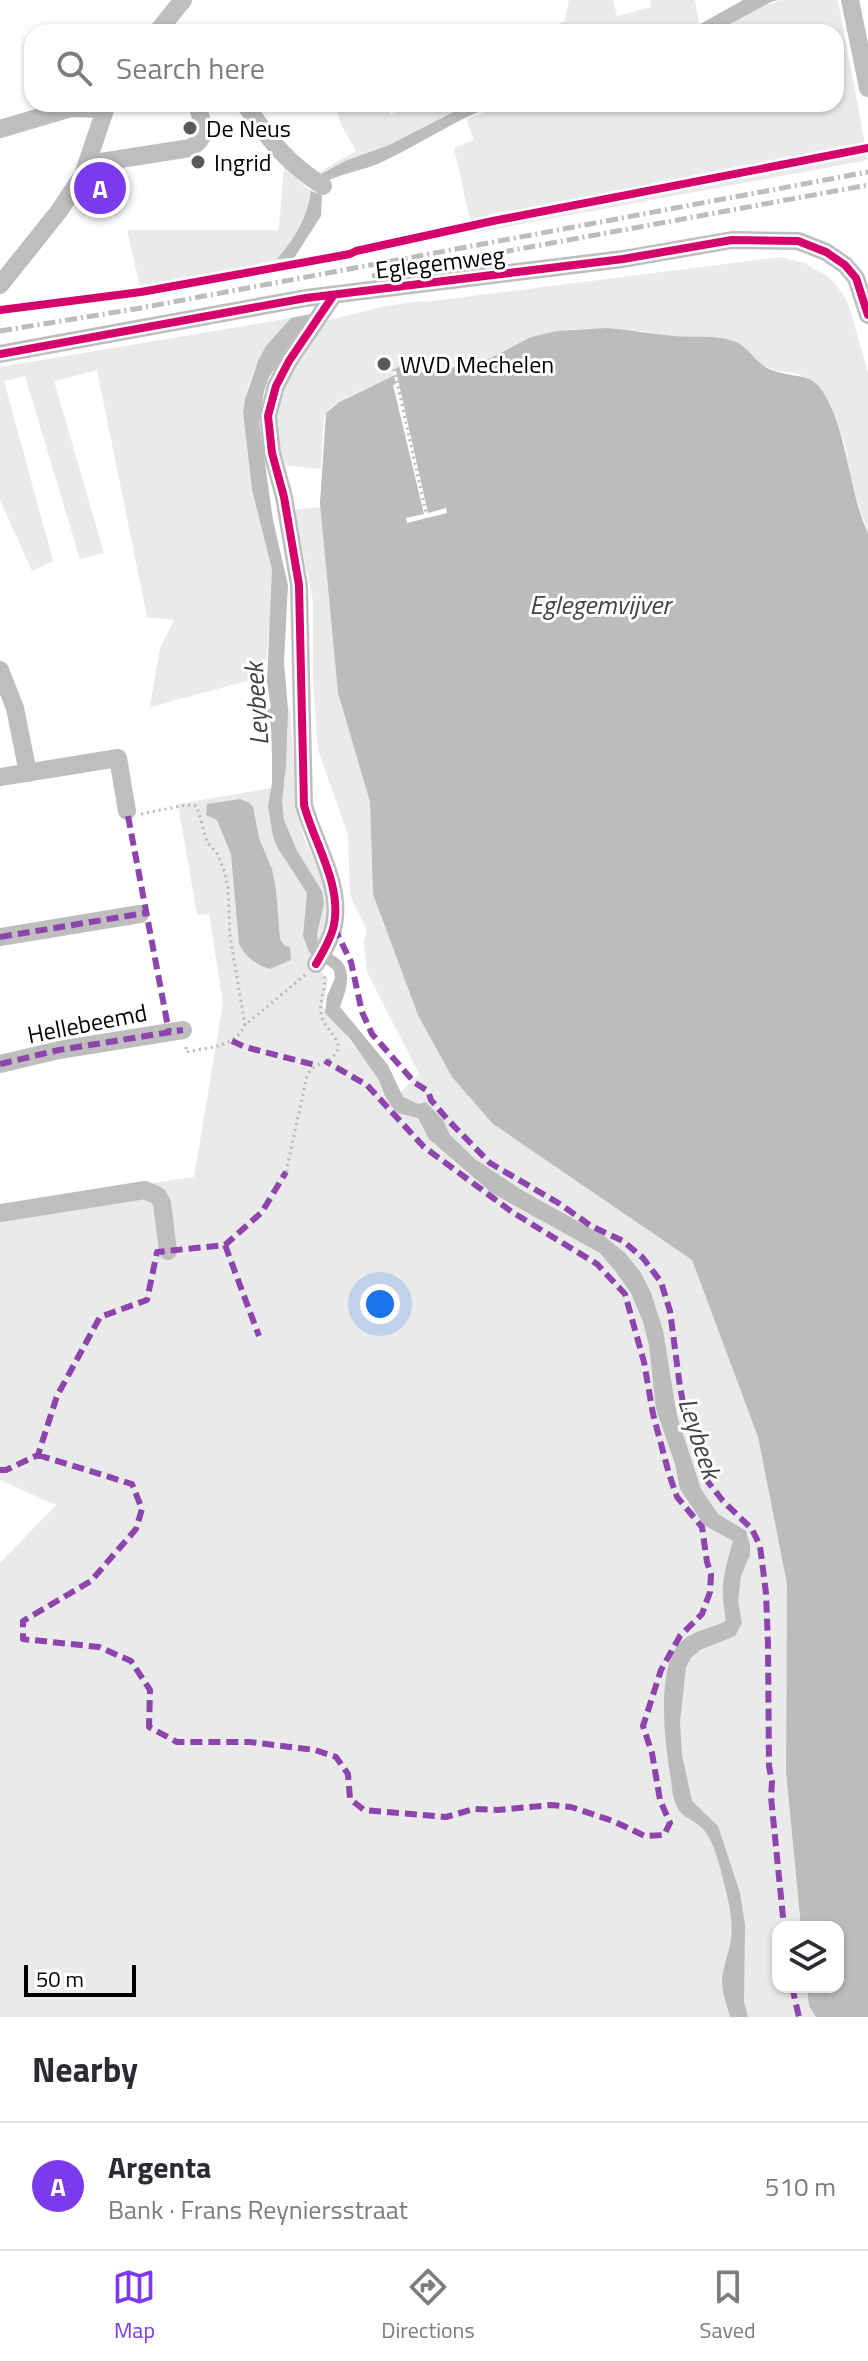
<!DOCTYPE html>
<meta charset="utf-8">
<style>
body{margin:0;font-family:"Titillium Web",sans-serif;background:#f7f7f7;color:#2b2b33}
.controls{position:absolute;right:24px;bottom:24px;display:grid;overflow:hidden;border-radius:16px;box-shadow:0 2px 6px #0004}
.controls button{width:72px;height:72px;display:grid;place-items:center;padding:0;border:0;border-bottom:2px solid #e1e1e2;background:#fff;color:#2b2b33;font:40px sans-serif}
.scale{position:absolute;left:24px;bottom:20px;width:112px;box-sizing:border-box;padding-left:8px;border:4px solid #000;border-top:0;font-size:22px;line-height:28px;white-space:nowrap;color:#000;-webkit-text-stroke:6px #fff;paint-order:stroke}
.you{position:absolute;left:380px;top:1304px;width:28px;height:28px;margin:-20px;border:6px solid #fff;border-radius:50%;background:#1a73e8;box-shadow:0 0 0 12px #1a73e833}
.badge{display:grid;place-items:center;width:52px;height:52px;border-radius:50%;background:#7c3aed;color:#fff;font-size:26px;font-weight:700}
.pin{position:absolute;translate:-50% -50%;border:4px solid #fff;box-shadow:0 2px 8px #0006}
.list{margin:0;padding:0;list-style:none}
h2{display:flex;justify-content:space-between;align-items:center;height:104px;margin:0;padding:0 32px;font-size:34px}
h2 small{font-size:26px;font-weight:400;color:#7c7c81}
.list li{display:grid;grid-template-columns:52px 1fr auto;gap:24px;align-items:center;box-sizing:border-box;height:128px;padding:0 32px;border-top:2px solid #e1e1e2}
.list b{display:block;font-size:30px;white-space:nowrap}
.list p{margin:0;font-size:26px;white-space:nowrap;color:#7c7c81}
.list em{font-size:26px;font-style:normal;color:#7c7c81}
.icon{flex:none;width:44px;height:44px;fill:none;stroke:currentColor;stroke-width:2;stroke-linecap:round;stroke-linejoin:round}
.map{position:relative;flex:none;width:868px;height:2017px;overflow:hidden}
.search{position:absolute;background:#fff;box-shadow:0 2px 6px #0004;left:24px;right:24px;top:24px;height:88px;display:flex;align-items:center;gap:20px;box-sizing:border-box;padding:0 28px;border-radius:24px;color:#7c7c81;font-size:30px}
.sheet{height:232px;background:#fff}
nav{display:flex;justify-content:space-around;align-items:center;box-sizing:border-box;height:112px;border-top:2px solid #e1e1e2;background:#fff;font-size:22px;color:#7c7c81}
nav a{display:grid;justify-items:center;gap:4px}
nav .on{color:#7c3aed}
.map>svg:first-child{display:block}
.green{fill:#eaeaea}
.water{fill:#bcbcbc}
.pier{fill:#fff}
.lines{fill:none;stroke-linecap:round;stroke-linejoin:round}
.path{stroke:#b8b8b8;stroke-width:3;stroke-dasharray:2 4;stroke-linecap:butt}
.minor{stroke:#bebebe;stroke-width:18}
.rail{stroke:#bdbdbd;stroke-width:5;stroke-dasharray:12 4 2 4;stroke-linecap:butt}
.quiet{stroke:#8e44ad;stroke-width:6;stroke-dasharray:12 6;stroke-linecap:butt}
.cycleway-casing{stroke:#fff;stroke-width:13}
.cycleway{stroke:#d6006c;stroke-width:8}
.poi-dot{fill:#595959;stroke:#fff;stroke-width:3}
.labels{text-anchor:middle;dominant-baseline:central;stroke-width:6;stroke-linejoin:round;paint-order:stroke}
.poi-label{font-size:24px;fill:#000;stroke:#fff;text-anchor:start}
.street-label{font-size:24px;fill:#000;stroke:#fff}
.water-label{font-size:26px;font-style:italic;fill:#414141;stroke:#fff}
</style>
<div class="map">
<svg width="868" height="2017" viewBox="0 0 868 2017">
<rect width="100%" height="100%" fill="#fff"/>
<path class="green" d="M569,0H613L617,16L651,7L650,0H695L699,23L682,32H549L565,20Z
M783,0H838L868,160L473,233L454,148L474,140L466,119L494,109L517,104H836V32H717L755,9Z
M335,104H381L391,115L404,104H469L389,145L345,161L318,175L316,174L356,151L341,125Z
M284,167L307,188L317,193L311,191C307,219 296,237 278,258H285L284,265L141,292L127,230H277L279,227Z
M780,257L804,263L827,276L834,282L846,299L851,312L868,373V533L851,482L845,444L831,406L799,374L774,370L762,365L745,348L724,339L670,336L642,331L576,329L556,331L531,337L481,363L414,375H406L403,372L396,374C377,386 334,397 324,416L321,469L281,465L275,423L286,381L325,321L385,306L423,301L425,302Z
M291,318C266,344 247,374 243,412L252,490L272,570V598L265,676L150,707L160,648L174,620L147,617L97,370L54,381L104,553L80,559L25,376L4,381L53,561L32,571L0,500V367Z
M321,507L338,693L370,802L373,894L493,1124L692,1260L758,1437L787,1584L786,1772L801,1927H778V1987H807L809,2006L816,2017H0V1563L56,1505L0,1480V1205L194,1177L223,1003L209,914L197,915L178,804L284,786L286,767L287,711L290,705L297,812L304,838L322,876L328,911L327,935L311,961L328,979L323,1007L395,1098L419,1074L367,972L364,943L367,930L350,895L348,835L318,750L313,681V602L295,510Z"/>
<path class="water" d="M743,0H780L773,1L715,32H686Z
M469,104H499C457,118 421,144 380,163C363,170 344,173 327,181L319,175L345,161L389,145Z
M311,191L322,195L321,216L294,258L277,259C295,238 307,219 311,191Z
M310,314L304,326L269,377L264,392L259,421L273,520L288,585L284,662L288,709L286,766L282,801L284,820L297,851L322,891L324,904L317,934L318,943C324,950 336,956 340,960C353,973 345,993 340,1007L388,1065L403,1097L418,1104L426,1102L443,1120L450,1135L475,1159L520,1189L604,1236L625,1253L641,1273L651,1293L663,1330L677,1416L701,1489L718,1514L746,1531L750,1545V1555L741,1576L738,1601L742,1623L735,1636L700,1650L691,1658L686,1667L680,1722L682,1755L692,1801L718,1826L740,1893L745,1924L744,2002L748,2017H730C727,2005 722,1993 722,1981C723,1968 727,1958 730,1945C734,1927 730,1908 726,1891C722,1875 714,1838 702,1828C695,1821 684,1818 678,1809C673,1800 672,1789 671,1779C665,1746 655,1667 681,1642C692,1631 712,1628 726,1621C720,1585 723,1576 733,1541L704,1525L680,1489L675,1464L656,1409L649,1345L643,1322L631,1293L616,1272L600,1253L492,1193L429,1139L418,1118L398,1113L392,1107L385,1096L379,1080L350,1039L325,1013L327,996L335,978L334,970L309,952L303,936L307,893L277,847L273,836L268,807L272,783V758L271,726L267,710L271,708L267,682L272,570L252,490L243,412L245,399L258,361L266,346L291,318Z
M607,328C630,330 652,334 675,336C695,338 716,334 736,342C749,348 756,363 769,369C803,382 814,367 832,409C849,449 850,494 868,533V2017H816L809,2006L807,1987H838V1927H801L786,1772L787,1584L758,1437L692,1260L493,1124L452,1077L418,1015L373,894L370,802L338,693L320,503L326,413L339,402L393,376L396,374V368L400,367L404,373L408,375L481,363L531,337L556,331Z
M240,799L248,802L253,807L259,838L272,869L276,889L280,939L285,946L290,947L291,960L270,969C255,964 247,958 239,944L231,854L217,820L206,815L207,804Z"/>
<path class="pier" d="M396,371L428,513L446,508L447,513L407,523L406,518L424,514L393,385L396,384L393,372Z"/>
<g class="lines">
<path class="path" d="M488,359L500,406
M394,369L426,513
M481,384L506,377
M484,393L509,386
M485,410L512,403
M141,814L186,805L196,806L198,810L207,842L217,853L225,873L228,888L230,936L245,1025L306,974
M186,1047V1052C209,1047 234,1048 245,1025
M286,1172L307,1076C314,1061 328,1065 336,1053C344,1042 327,1030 323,1020C316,1004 327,991 324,975"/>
<path class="minor" d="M850,0L868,88
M157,32L183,0
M245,104C268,139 287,163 323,186
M0,129L71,108L104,109
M88,164L190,148C211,136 202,124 197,104
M0,285L59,211L83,175L107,104
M0,354L306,298L623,259L732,240L798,241L826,252L845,265L856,278L868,315
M0,670L15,708L28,773
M0,777L118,758L127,811
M0,937L140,914
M316,964C323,952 331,939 334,925C342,884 314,843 304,805L299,585L284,497L272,453L268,416L276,386L289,361L333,296
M0,1064L59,1050L183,1030
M0,1213L145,1190L158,1196L162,1203L168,1251"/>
<path class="rail" d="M372,276L868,185
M0,331L135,309L868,172"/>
<path class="quiet" d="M128,816L169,1032
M334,927L351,962L362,1012L372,1034L415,1083L428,1091L431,1100L448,1120L490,1163L560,1204L591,1226L623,1241L643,1258L661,1282L670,1311L680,1387L687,1423L697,1452L708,1482L723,1501L752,1529L760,1546L766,1593L768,1644L769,1766L772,1782L771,1797L784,1927
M0,937L145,913
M232,1041L245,1047L315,1065
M0,1064L59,1050L183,1030
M225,1245L259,1336
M38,1455L132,1484L142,1509L136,1529L91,1581L23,1621V1639L99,1647L131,1661L150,1690L149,1727L177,1742H250L315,1750L336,1757L348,1774L350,1799L364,1810L446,1817L474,1809L498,1810L551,1805L571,1807L613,1821L645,1836L664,1835L670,1823L660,1800L652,1753L643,1726L661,1670L680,1636L702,1614L710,1592L711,1574L707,1562L702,1527L677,1497L669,1474L653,1414L644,1362L625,1294L597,1264L512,1212L424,1147L367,1085L325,1061
M0,1470H6L38,1455L57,1396L100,1317L147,1300L157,1252L225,1245L262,1212L286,1172
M792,1987L799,2017"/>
<g class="cycleway-casing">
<path id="cycleway" d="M0,310L141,292L350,254L356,251L493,221L868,148
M0,354L306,298L623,259L732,240L798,241L826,252L845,265L856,278L868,315
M316,964C323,952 331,939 334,925C342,884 314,843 304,805L299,585L284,497L272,453L268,416L276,386L289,361L333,296"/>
</g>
<use href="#cycleway" class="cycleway"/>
</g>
<g class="poi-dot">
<circle cx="190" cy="128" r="8"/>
<circle cx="198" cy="162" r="8"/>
<circle cx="384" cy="364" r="8"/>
</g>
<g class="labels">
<g class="poi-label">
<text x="206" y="128">De Neus</text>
<text x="214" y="162">Ingrid</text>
<text x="400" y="364">WVD Mechelen</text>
</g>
<g class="street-label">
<text transform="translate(440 262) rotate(-7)">Eglegemweg</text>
<text transform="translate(87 1023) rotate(-11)">Hellebeemd</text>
</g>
<g class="water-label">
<text x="600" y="604">Eglegemvijver</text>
<text transform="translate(256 704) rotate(-94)">Leybeek</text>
<text transform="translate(700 1438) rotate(72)">Leybeek</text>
</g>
</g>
</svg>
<div class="controls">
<button><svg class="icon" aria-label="layers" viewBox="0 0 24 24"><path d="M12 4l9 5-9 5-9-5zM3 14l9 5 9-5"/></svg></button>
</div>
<div class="scale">50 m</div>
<div class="you"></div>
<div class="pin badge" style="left:100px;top:188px">A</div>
<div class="search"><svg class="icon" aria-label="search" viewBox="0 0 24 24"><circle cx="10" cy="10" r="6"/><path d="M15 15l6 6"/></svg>Search here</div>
</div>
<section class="sheet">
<h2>Nearby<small></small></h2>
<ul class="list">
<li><span class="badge">A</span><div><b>Argenta</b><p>Bank · Frans Reyniersstraat</p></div><em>510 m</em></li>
</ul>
</section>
<nav>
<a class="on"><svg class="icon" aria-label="map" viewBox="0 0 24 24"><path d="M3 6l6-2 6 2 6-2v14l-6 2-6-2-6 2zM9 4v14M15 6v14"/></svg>Map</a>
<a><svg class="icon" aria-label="directions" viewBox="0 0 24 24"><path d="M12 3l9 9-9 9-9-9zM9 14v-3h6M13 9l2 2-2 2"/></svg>Directions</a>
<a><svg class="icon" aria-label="saved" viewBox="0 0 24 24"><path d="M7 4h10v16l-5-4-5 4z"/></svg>Saved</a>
</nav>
